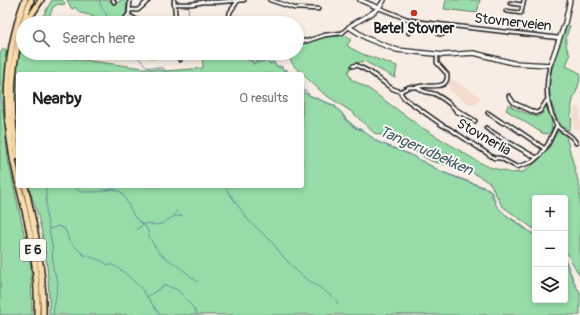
<!DOCTYPE html>
<meta charset="utf-8">
<style>
body{margin:0;font-family:Pangolin,sans-serif;background:#f6f6f6;color:#222}
.controls{position:absolute;right:12px;bottom:12px;display:grid;overflow:hidden;border-radius:4px;box-shadow:0 2px 6px #0003}
.controls button{width:36px;height:36px;display:grid;place-items:center;padding:0;border:0;border-bottom:1px solid #e0e0e0;background:#fff;color:#222;font:20px sans-serif}
.list{margin:0;padding:0;list-style:none}
h2{display:flex;justify-content:space-between;align-items:center;height:52px;margin:0;padding:0 16px;font-size:17px}
h2 small{font-size:13px;font-weight:400;color:#767676}
.icon{flex:none;width:22px;height:22px;fill:none;stroke:currentColor;stroke-width:2;stroke-linecap:round;stroke-linejoin:round}
.map{position:relative;flex:none;width:580px;height:315px;overflow:hidden}
.search{position:absolute;background:#fff;box-shadow:0 2px 6px #0003;left:16px;top:16px;width:288px;height:44px;display:flex;align-items:center;gap:10px;box-sizing:border-box;padding:0 14px;border-radius:22px;color:#767676;font-size:15px}
.panel{position:absolute;background:#fff;box-shadow:0 2px 6px #0003;left:16px;top:72px;width:288px;height:116px;border-radius:4px}
.map>svg:first-child{display:block}
.built{fill:#f3dbce}
.green{fill:#97dca8;stroke:#5a7c62}
.lines{fill:none;stroke-linecap:round;stroke-linejoin:round}
.stream{stroke:#668da1;stroke-width:1}
.minor-casing{stroke:#1c1c1c;stroke-width:5.5}
.tertiary-casing{stroke:#1c1c1c;stroke-width:6}
.motorway-casing{stroke:#1c1c1c;stroke-width:8}
.minor{stroke:#fdfcf7;stroke-width:2.5}
.tertiary{stroke:#fdfcf7;stroke-width:3.5}
.motorway{stroke:#fbdcab;stroke-width:5}
.poi-dot{fill:#c8321e;stroke:#fdfcf7;stroke-width:1.5}
.labels{text-anchor:middle;dominant-baseline:central;stroke-width:3.5;stroke-linejoin:round;paint-order:stroke}
.shield{fill:#fdfcf7;stroke:#605f5e;stroke-width:1}
.shield-label{font-size:13px;font-weight:bold;fill:#1c1c1c}
.street-label{font-size:14px;fill:#1c1c1c;stroke:#fdfcf7}
.poi-label{font-size:14px;font-weight:bold;fill:#1c1c1c;stroke:#fdfcf7}
.water-label{font-size:15px;font-style:italic;fill:#475e69;stroke:#fdfcf7}
</style>
<div class="map">
<svg width="580" height="315" viewBox="0 0 580 315">
<rect width="100%" height="100%" fill="#f8ede4"/>
<filter id="ink" filterUnits="userSpaceOnUse"><feTurbulence type="fractalNoise" baseFrequency=".025" numOctaves="2"/><feDisplacementMap in="SourceGraphic" scale="8" xChannelSelector="R" yChannelSelector="G"/><feConvolveMatrix kernelMatrix="1 2 1 2 8 2 1 2 1" color-interpolation-filters="sRGB"/></filter>
<g filter="url(#ink)">
<path class="built" d="M451,78L481,97L475,105L468,103L448,90L450,86L447,84Z
M575,107L580,108V129H573L574,109Z"/>
<path class="green" d="M52,0H62L65,3L64,5L58,4L53,7L47,23H39Z
M67,0H110L115,4L121,0H127L126,14L118,23H102C96,17 88,14 80,13L75,7L73,9H72Z
M446,0H480L477,13L444,9Z
M567,24L570,26C565,38 564,44 570,55L566,66L580,73C580,88 575,91 572,104C571,109 573,112 570,117L572,119L569,130C561,127 557,120 554,111C542,80 557,53 567,24Z
M330,36H347L351,39L347,46L362,54L397,66L395,78L364,61L353,64L348,72L351,79L369,89L421,127L477,161L489,167L512,173L523,172L535,163L547,151L557,132H560L566,136L580,189V276L565,250V198H535V230L534,229L502,206L490,183L470,171L431,161L394,139L374,133L352,112L324,94L293,65L287,53H297V43H304Z
M3,49H6L5,58L7,50L23,53H38L37,54L166,71L203,68L202,53H240L246,59L253,62V64L258,62H261L262,61H268L270,64L274,62L275,65L279,68L281,66L282,67L283,70L286,69L287,71L286,74H18V108L14,107L18,153L3,108L8,159L31,266L32,315H0V148L1,145L0,134V54Z
M302,92L334,106L341,112L346,119L355,127L362,130L378,142L409,154L442,172L489,189L496,205L506,215L520,224L535,236V300H565V259L575,285L580,292V315H49C50,285 46,248 39,219C36,208 32,197 28,186H302Z
M509,104L513,108L537,117L542,114L545,104C550,112 553,123 551,132L547,134L542,133L506,110Z"/>
<g class="lines">
<path class="stream" d="M99,0L102,9L106,13L109,23
M187,23L189,6
M134,53V56L138,57L147,67L163,68L168,74
M241,53C250,62 257,63 268,61L269,63L273,62L277,66H281L283,70L286,69L288,71L286,74
M302,90L306,91L310,96L334,105L341,112L345,120L355,128L362,130L378,142L413,156L444,173L492,191L496,205L506,215L526,230L535,234
M0,98L6,111
M46,186V214L52,245L53,268L58,282L53,315
M74,186L80,192H97L113,189L121,192L124,196L135,218L145,226L148,231L149,237L159,253L182,269L198,282
M224,186L249,221L271,241L286,260L302,276L325,291L335,299L338,304
M175,217L182,215
M49,229L58,226L65,229L69,241L84,255L100,260L108,265H113L124,272L141,288L160,315
M136,229L147,223L156,225L161,224L173,217L177,211
M565,260L576,286
M147,297L165,285L178,290L191,305L198,315"/>
<g class="minor-casing">
<path id="minor" d="M113,0L114,2
M174,0L176,23
M270,0L294,8L318,9
M510,3L523,5
M174,4H192L203,2H218L244,0
M379,8L407,19L420,22L559,38
M130,10H138L149,0
M506,11L521,13L524,0
M128,15L142,23
M121,23L129,14L130,0
M228,23L230,12L237,2
M440,25L439,34H443
M409,33L413,21
M297,41H307L325,35L342,33L349,27
M148,53L153,56L156,53
M179,53L180,60
M437,55V63L447,74C449,90 432,85 422,86C416,87 415,88 409,87L401,91V94L404,98L442,125L450,129L494,158H500L517,167L532,162L540,155L548,144L557,125
M550,65C546,82 545,98 552,115C554,118 555,123 557,126C563,133 571,133 576,143
M353,66L356,65L370,72L391,88L401,92
M418,87C422,93 429,92 435,94C442,98 448,102 453,107C459,112 468,116 475,121
M509,96L514,103L536,113L540,111L547,100
M454,108L457,112L462,114
M488,113L503,123H507L545,149
M486,128C502,139 519,148 537,158"/>
</g>
<g class="tertiary-casing">
<path id="tertiary" d="M360,0L379,8
M384,0C377,14 361,18 349,27L368,39L397,50L444,55L474,53L513,63L550,65L565,23L570,0"/>
</g>
<g class="motorway-casing">
<path id="motorway" d="M26,23L41,0
M18,157C8,104 11,50 31,0
M18,182C3,121 2,60 25,0
M19,186C30,229 39,271 37,315
M25,186C35,229 44,271 43,315"/>
</g>
<use href="#minor" class="minor"/>
<use href="#tertiary" class="tertiary"/>
<use href="#motorway" class="motorway"/>
</g>
</g>
<circle class="poi-dot" cx="414" cy="13" r="4"/>
<g class="labels">
<rect class="shield" x="20" y="239" width="26" height="22" rx="3"/>
<g class="shield-label">
<text x="33" y="250">E 6</text>
</g>
<g class="street-label">
<text transform="translate(513 22) rotate(6)">Stovnerveien</text>
<text transform="translate(484 137) rotate(30)">Stovnerlia</text>
</g>
<g class="poi-label">
<text x="414" y="28">Betel Stovner</text>
</g>
<g class="water-label">
<text transform="translate(426 151) rotate(24)">Tangerudbekken</text>
</g>
</g>
</svg>
<div class="controls">
<button>+</button>
<button>−</button>
<button><svg class="icon" aria-label="layers" viewBox="0 0 24 24"><path d="M12 4l9 5-9 5-9-5zM3 14l9 5 9-5"/></svg></button>
</div>
<div class="search"><svg class="icon" aria-label="search" viewBox="0 0 24 24"><circle cx="10" cy="10" r="6"/><path d="M15 15l6 6"/></svg>Search here</div>
<section class="panel">
<h2>Nearby<small>0 results</small></h2>
<ul class="list">
</ul>
</section>
</div>
